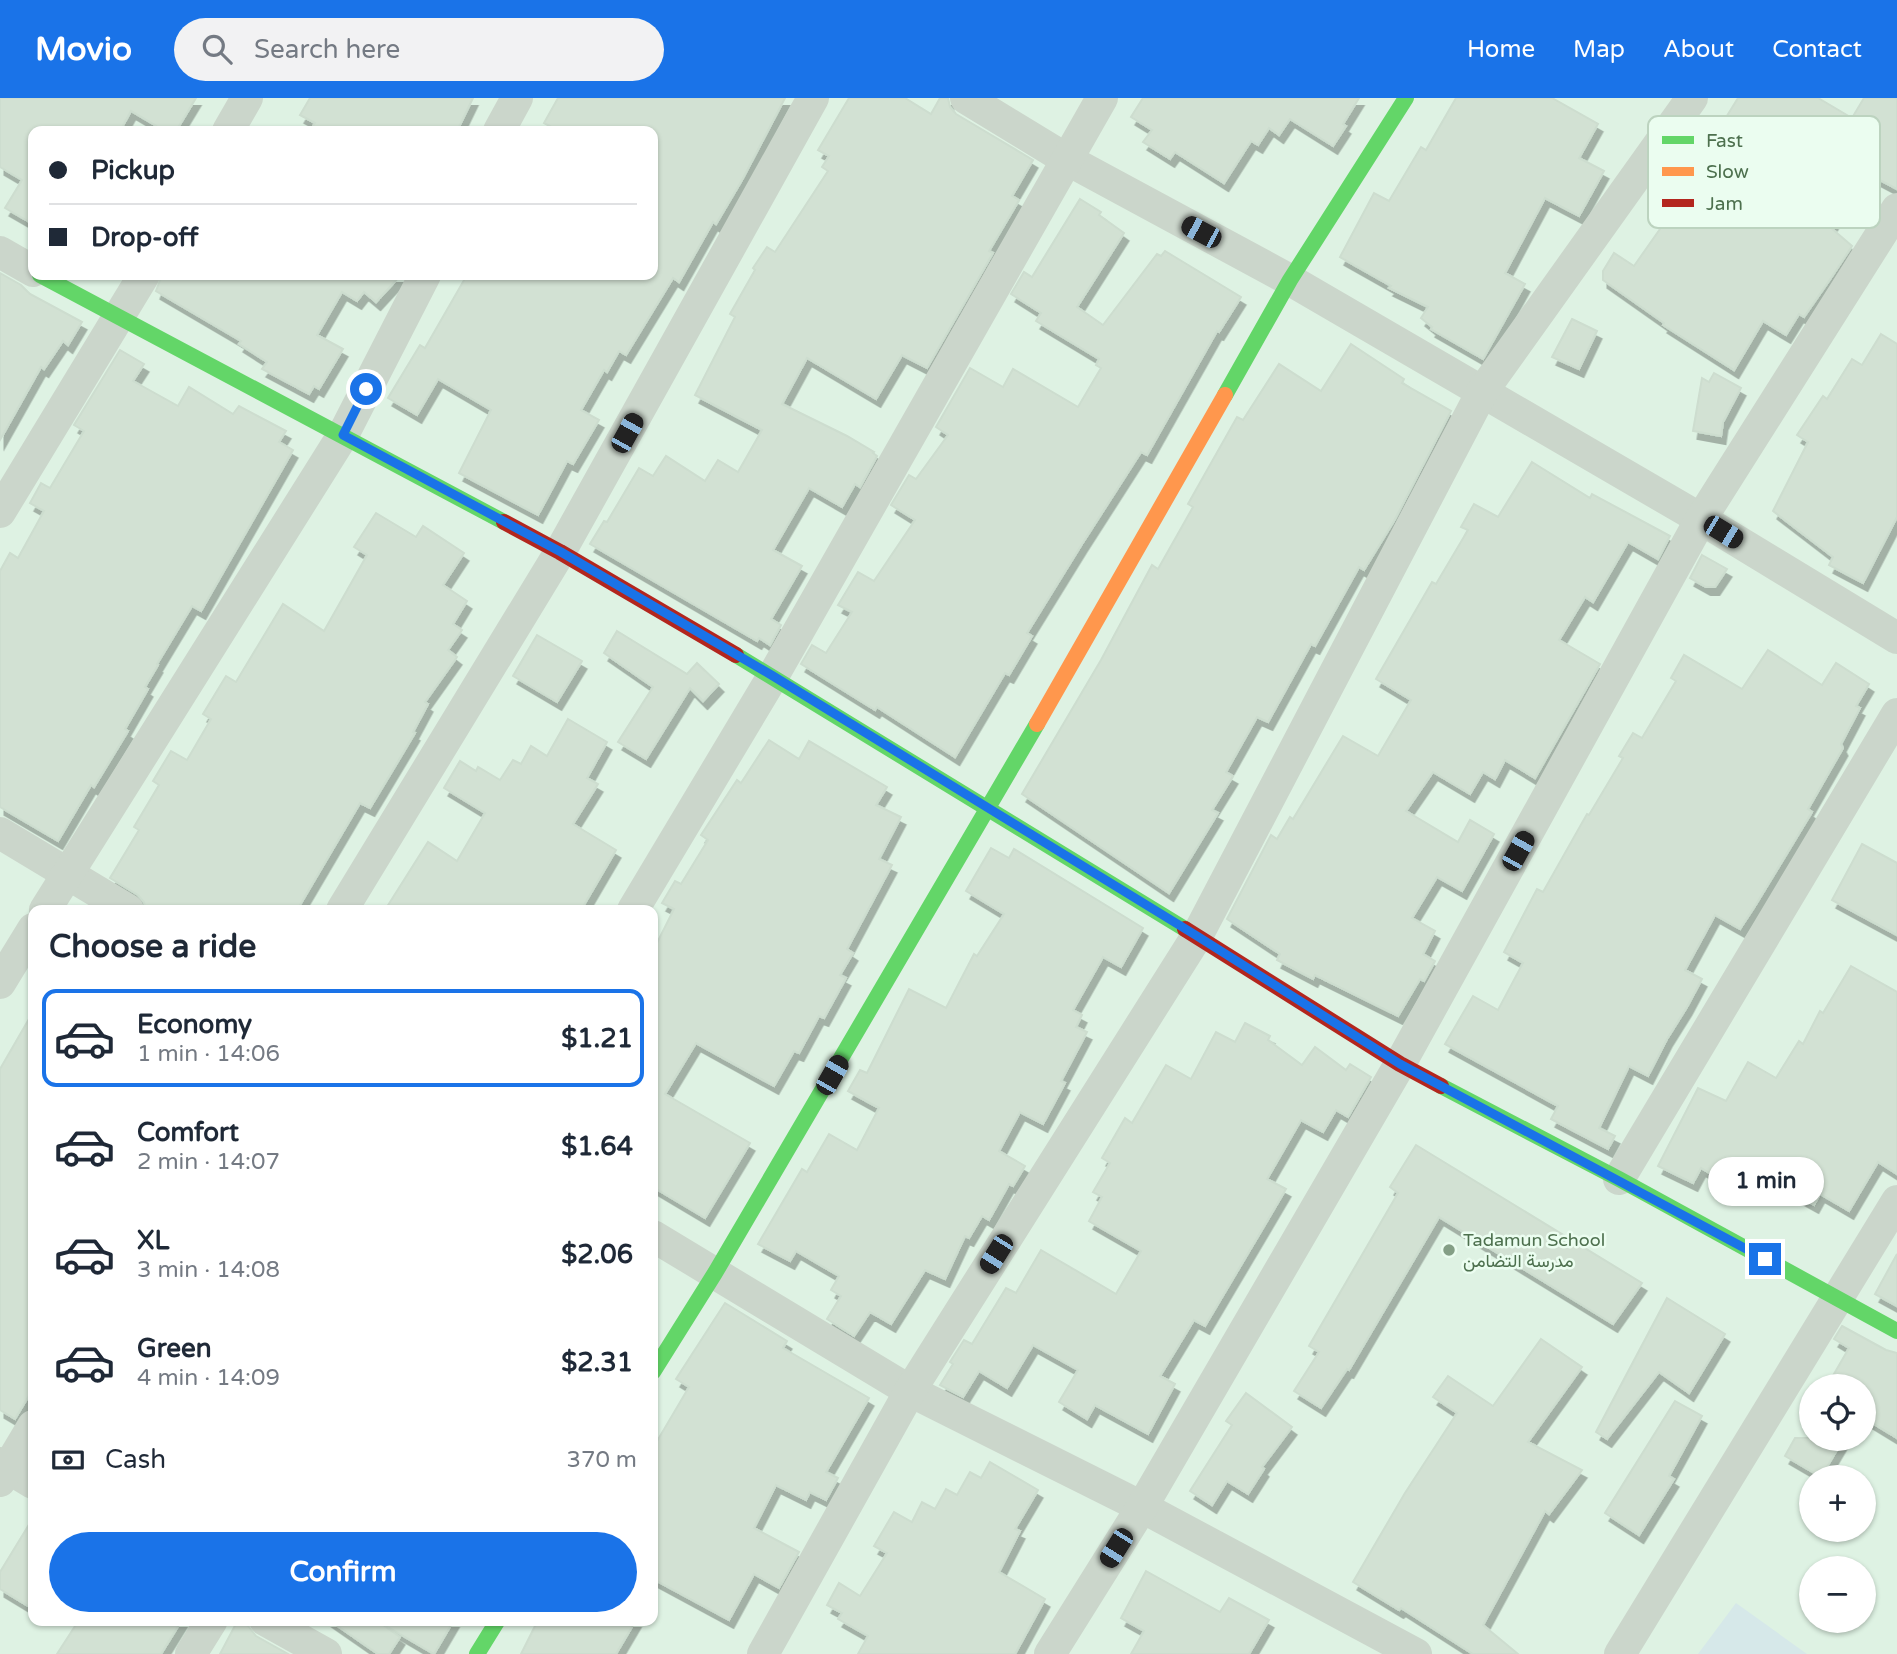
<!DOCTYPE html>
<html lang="en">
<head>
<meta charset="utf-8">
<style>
	body { margin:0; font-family:"Varela Round",Vazirmatn,sans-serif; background:#f2f2f3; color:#1f2937; height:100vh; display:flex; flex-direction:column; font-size:26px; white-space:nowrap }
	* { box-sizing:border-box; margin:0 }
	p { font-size:23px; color:#747a83 }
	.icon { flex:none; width:38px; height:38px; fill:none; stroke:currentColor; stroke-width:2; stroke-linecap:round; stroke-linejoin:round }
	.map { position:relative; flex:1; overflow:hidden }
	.sheet { position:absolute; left:28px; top:807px; width:630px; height:721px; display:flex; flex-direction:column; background:#fff; border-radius:14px; box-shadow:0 2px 5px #0004 }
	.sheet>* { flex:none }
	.banner { position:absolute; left:28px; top:28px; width:630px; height:154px; border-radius:14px; box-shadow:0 2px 5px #0004; display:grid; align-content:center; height:154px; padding:0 21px; background:#fff }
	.buttons { position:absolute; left:1799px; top:1276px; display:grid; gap:14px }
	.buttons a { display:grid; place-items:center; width:77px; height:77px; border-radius:50%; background:#fff; box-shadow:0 2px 5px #0004; font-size:35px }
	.end { position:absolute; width:32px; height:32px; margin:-16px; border:9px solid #1a73e8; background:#fff; box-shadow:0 0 0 4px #fff }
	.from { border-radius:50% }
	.bubble { position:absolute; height:49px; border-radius:24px; background:#fff; box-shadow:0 2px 5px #0004; font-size:23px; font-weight:800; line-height:49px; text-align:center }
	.car { position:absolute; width:21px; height:42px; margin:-21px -10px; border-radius:9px; box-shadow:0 0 5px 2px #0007; background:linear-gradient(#222 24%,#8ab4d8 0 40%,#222 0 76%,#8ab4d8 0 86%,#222 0) }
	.banner b { display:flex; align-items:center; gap:24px; height:66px; font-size:26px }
	.banner b+b { border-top:2px solid #e0e1e3 }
	.banner i { width:18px; height:18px; background:#1f2937 }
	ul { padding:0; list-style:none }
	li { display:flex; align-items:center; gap:21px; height:98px; margin:0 14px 10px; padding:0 7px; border:4px solid transparent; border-radius:14px }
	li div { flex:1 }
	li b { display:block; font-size:26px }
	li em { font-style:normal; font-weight:800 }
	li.selected { border-color:#1a73e8 }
	li>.icon { width:63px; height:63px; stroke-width:1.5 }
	h2 { padding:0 21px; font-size:32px; line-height:84px }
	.pay { display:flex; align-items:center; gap:18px; height:77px; padding:0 21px; font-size:26px }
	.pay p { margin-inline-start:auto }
	.button { display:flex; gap:14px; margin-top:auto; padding:14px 21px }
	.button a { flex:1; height:80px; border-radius:42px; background:#1a73e8; color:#fff; font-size:28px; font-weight:800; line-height:80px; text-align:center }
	header { display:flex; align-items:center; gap:42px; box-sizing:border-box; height:98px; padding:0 35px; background:#1a73e8; color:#fff }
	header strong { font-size:33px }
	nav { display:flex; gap:38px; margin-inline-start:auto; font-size:24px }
	.search { width:490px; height:63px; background:#f2f2f3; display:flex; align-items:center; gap:18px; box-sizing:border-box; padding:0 24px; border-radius:38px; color:#747a83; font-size:26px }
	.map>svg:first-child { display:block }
</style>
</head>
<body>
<header>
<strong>Movio</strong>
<div class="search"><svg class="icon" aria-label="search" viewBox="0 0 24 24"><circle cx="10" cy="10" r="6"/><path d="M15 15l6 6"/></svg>Search here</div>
<nav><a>Home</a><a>Map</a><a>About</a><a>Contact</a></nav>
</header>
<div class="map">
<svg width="1897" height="1556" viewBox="0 0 1897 1556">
	<defs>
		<filter id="shadow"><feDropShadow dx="4.5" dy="8" stdDeviation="0" flood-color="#0004"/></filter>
	</defs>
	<rect width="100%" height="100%" fill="#eaf5ed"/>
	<path fill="#def2e3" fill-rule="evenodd" d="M 0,0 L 1897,0 L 1897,1556 L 0,1556 ZM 33,33 L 653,33 L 653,177 L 33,177 ZM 33,812 L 653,812 L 653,1522 L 33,1522 ZM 1811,1288 L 1864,1288 L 1864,1340 L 1811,1340 ZM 1811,1379 L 1864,1379 L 1864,1432 L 1811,1432 ZM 1811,1470 L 1864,1470 L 1864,1522 L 1811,1522 Z"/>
	<polygon fill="#d6e8e9" points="1736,1505 1807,1556 1698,1556"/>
	<g fill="#d2e1d3" stroke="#cdddcf" stroke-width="2" filter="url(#shadow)">
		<polygon points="0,0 196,0 176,33 165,33 131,13 120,33 33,33 33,126 5,110 22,82 0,69"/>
		<polygon points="310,0 473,0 457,33 310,33 315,25 300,17"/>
		<polygon points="558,0 785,0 742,82 716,126 713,124 679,184 673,180 626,257 619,253 607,274 604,272 581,312 599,322 573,366 567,363 538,417 459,375 491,312 438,281 417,317 388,300 420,247 425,250 467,177 653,177 653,33 559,33 544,25"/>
		<polygon points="849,0 905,0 931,16 940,0 948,0 950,9 956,16 1033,62 1012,98 1019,102 989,153 993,155 927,270 902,257 876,301 807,260 782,306 847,338 874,354 873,355 877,358 860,389 855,386 842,409 809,390 773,452 802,468 771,521 781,527 770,547 759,540 757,543 590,446 604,423 607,424 639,370 653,378 666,358 705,383 718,362 738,374 762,332 695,297 735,219 730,216 755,172 753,170 767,149 775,154 828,73 822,69 829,58 818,52"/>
		<polygon points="1143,0 1359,0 1343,26 1346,28 1333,48 1290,21 1279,37 1269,30 1258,47 1251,43 1224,85 1175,54 1170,61 1143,44 1152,32 1131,19"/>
		<polygon points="1456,0 1552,0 1598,26 1579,60 1604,73 1579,118 1545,100 1505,175 1525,186 1483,261 1431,231 1432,229 1421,220 1428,209 1389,190 1391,188 1340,159 1374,95 1389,103 1421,49 1426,52"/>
		<polygon points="1738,0 1818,0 1852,20 1864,0 1897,0 1897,91 1863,73 1830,129 1852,148 1831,180 1804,219 1799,216 1786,237 1763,223 1734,272 1663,227 1664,225 1603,182 1603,173 1614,155 1634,168 1660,131 1654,127 1676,93 1678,94 1704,55"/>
		<polygon points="1080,101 1101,114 1099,117 1124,135 1077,209 1103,227 1157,156 1161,158 1165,153 1241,199 1219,234 1217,233 1147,357 1141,354 1082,446 1027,535 1032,538 1009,577 1005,575 955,659 877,609 875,612 801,566 812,547 826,555 852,514 838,507 858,474 874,483 915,422 891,407 909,377 916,381 948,337 936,329 970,270 1003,289 1013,271 1078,309 1101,270 1096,267 1099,261 1036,223 1041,215 1011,196 1024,174 1032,179"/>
		<polygon points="0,175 21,187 30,196 82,224 68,247 63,243 44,271 41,269 0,342"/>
		<polygon points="162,177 401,177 376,204 364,194 357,203 342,194 317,237 343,251 319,291 314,288 309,296 262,271 267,264 239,246 241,243 156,193"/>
		<polygon points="1572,221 1597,233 1579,271 1552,259"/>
		<polygon points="1881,236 1897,246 1897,419 1863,485 1829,467 1833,459 1773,413 1808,344 1797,337 1823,298 1827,301 1852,261 1862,267"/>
		<polygon points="1351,246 1404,281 1402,285 1451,313 1394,423 1364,472 1359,469 1315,548 1311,546 1268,624 1257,619 1226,674 1233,678 1212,712 1218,715 1169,795 1022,696 1101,562 1152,467 1158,471 1193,409 1188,406 1237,319 1243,322 1279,266 1321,293"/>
		<polygon points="120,252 144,266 133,283 178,308 189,289 233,316 239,308 286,333 279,344 293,352 201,513 192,508 157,566 158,567 145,589 148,591 125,631 128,633 94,689 91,687 58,743 0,709 0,473 10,455 18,460 44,413 30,405 41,385 50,390 84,333 74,327"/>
		<polygon points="1714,275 1741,290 1723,324 1721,338 1693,333 1702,280 1709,284"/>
		<polygon points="1532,364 1590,400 1592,396 1670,438 1658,461 1628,444 1593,504 1585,499 1559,542 1600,566 1535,680 1505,662 1495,681 1483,674 1470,696 1433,674 1406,713 1458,744 1470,722 1494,736 1462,793 1437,779 1412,820 1435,833 1423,856 1435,863 1424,883 1420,881 1398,918 1315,877 1313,881 1277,862 1280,856 1227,821 1271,737 1277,741 1290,719 1293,721 1343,638 1378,658 1411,602 1376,581 1432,484 1436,486 1468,432 1461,429 1474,406 1498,419"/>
		<polygon points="376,415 416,439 423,428 464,455 443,487 467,503 453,526 462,532 448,552 457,559 425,604 428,606 413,634 415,635 370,710 360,705 297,812 146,812 144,804 138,797 110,780 139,732 134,729 159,687 153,683 171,653 187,662 211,621 203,616 226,578 236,584 283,506 324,533 367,457 354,449"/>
		<polygon points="1702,457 1727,471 1715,489 1706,489 1690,480"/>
		<polygon points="617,533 687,576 697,565 719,586 703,603 690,590 646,661 618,644 653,589 604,555"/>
		<polygon points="537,537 582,563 557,604 513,578"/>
		<polygon points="1768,552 1822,587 1836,565 1869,586 1856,608 1860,610 1841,646 1843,650 1808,711 1812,714 1755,808 1740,831 1715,817 1685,872 1702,881 1687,909 1667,941 1648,978 1629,968 1599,1030 1615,1038 1608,1051 1551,1021 1558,1008 1445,946 1473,898 1498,912 1523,865 1504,854 1537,791 1543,794 1587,716 1589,717 1623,660 1619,658 1633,635 1642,640 1676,583 1671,580 1684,557 1742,591"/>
		<polygon points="568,621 607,644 587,680 598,686 573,726 616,752 581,812 385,812 428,744 457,763 485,715 444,690 460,663 476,673 478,669 500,682 513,662 521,666 531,648 547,658"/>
		<polygon points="769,642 799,661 809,643 887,689 876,707 901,719 879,761 892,767 847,851 853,855 840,877 846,880 824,920 819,918 799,955 794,953 774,988 696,945 665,996 750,1045 705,1120 653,1089 653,853 674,811 662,805 675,783 681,786 708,742 701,737 737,682 741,685"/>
		<polygon points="1862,746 1897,765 1897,837 1832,802"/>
		<polygon points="991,750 1009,760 1014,751 1143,830 1121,869 1103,859 1073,912 1082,917 1076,929 1087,934 1061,983 1065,985 1043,1026 1020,1014 999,1053 1025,1068 1013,1088 1009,1086 989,1122 982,1118 969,1140 965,1138 945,1181 925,1172 891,1226 870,1214 854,1238 827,1221 841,1198 831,1192 839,1178 796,1153 790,1163 758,1146 802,1071 807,1074 829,1036 857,1052 879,1010 848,993 860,972 867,975 909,891 946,910 974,856 977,858 1004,816 966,793"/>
		<polygon points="1851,868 1897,894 1897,1076 1878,1064 1849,1113 1820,1096 1814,1107 1753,1073 1741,1094 1701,1070 1693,1085 1658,1068 1698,990 1726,1003 1748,964 1776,980 1799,943 1803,946 1820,913 1823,915"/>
		<polygon points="33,914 33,1291 15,1321 0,1312 0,971"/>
		<polygon points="1245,925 1270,938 1268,942 1302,967 1315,949 1346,972 1350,966 1371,979 1348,1019 1336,1012 1323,1034 1301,1022 1267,1081 1286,1091 1205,1228 1194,1222 1160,1278 1175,1286 1148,1336 1095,1307 1087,1321 1059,1304 1078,1272 1033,1247 1007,1290 979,1273 963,1299 940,1287 953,1266 950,1264 964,1242 972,1246 1006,1190 1016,1195 1041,1152 1116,1196 1141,1153 1089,1123 1102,1099 1093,1094 1110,1065 1102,1060 1125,1020 1132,1025 1166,967 1191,981 1216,934 1235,944"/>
		<polygon points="1416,1047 1642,1185 1613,1226 1439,1119 1349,1272 1347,1271 1321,1310 1294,1293 1319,1254 1309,1248 1398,1095 1390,1089"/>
		<polygon points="1897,1156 1897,1208 1875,1196"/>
		<polygon points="1667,1200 1725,1236 1689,1295 1659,1274 1607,1341 1596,1334"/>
		<polygon points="725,1205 787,1243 783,1250 869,1300 826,1374 838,1380 826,1402 810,1394 806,1402 776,1387 754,1430 799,1454 779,1490 754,1476 729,1522 653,1481 653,1350 689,1289 676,1281"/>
		<polygon points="1842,1228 1886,1252 1897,1255 1897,1340 1864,1320 1864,1288 1827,1288 1849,1250 1834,1241"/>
		<polygon points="1541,1241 1582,1269 1528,1344 1582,1372 1549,1416 1545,1413 1483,1527 1518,1556 1473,1556 1401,1510 1399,1512 1353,1484 1405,1395 1457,1315 1433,1299 1448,1278 1493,1308"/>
		<polygon points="1246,1295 1292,1329 1262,1369 1264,1371 1248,1396 1227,1383 1212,1407 1190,1393 1232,1327 1226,1323"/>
		<polygon points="1675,1303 1702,1318 1669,1378 1674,1381 1639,1437 1605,1415"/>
		<polygon points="1795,1340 1844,1340 1821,1379 1785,1358"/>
		<polygon points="990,1364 1038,1392 1015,1431 1020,1433 999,1474 1045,1501 1015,1556 858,1556 868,1538 838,1521 842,1515 827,1507 839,1485 860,1498 887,1455 874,1448 894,1414 912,1424 922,1404 935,1411 946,1391 957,1397 970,1374 981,1380"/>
		<polygon points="33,1420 33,1511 0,1491 0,1474"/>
		<polygon points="1146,1473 1220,1514 1229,1500 1269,1522 1249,1556 1131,1556 1144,1533 1121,1520"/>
		<polygon points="79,1522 182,1522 161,1556 57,1556"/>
		<polygon points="238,1522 248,1528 256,1538 288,1556 220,1556"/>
		<polygon points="329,1522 376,1522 400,1539 389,1556 378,1556"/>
		<polygon points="376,1522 454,1522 434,1556"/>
		<polygon points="538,1522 636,1522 616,1556 521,1556"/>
	</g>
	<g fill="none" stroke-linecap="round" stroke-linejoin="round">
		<g stroke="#cbd6cb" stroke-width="32">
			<polyline points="966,0 1066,61 1290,182 1701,421 1897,540"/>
			<polyline points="228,33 247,0"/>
			<polyline points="499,33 517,0"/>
			<polyline points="0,154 33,173"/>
			<polyline points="0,414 144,177"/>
			<polyline points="0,735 128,812"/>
			<polyline points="45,812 343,337 425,177"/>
			<polyline points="342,812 560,454 813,0"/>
			<polyline points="633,812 773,578 1102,0"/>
			<polyline points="0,885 33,831"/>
			<polyline points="1619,1081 1897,616"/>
			<polyline points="653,1138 910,1293 1142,1409 1416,1556"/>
			<polyline points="0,1365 33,1385"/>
			<polyline points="0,1383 33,1328"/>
			<polyline points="265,1522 326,1556"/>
			<polyline points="191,1556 212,1522"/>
			<polyline points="763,1556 910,1293 1197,838 1482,294 1692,0"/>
			<polyline points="1050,1556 1142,1409 1400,966 1701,421 1897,111"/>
			<polyline points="1620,1556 1897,1103"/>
		</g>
		<g stroke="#63d668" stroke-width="16">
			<polyline points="40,177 504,424"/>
			<polyline points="1225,297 1290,182 1406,0"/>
			<polyline points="736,557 1185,831"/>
			<polyline points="1441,988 1619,1081 1897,1233"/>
			<polyline points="653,1274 715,1175 1037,626"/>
			<polyline points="477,1556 498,1522"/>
		</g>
		<polyline stroke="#ff974d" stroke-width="16" points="1037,626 1225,297"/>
		<g stroke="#b3261e" stroke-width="16">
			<polyline points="504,424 560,454 736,557"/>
			<polyline points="1185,831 1400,966 1441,988"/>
		</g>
	</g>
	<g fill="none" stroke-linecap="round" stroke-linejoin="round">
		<polyline stroke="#1a73e8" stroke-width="9" points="366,291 343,337 561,454 773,578 1197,838 1400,966 1765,1161"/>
	</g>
	<circle fill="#849f86" stroke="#ebfdf0" stroke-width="2.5" cx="1449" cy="1152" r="7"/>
	<g text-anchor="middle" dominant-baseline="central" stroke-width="5" stroke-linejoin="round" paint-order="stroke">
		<g font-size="18" fill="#4d704e" stroke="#ebfdf0" text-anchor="start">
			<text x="1463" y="1142">Tadamun School<tspan x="1463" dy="21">مدرسة التضامن</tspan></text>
		</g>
	</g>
	<rect x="1648" y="18" width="232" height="112" rx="10" fill="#ebfdf0" stroke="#bcd3bf" stroke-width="2"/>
	<rect x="1662" y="38" width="32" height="8" fill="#63d668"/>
	<rect x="1662" y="69" width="32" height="9" fill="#ff974d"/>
	<rect x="1662" y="101" width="32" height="8" fill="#b3261e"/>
	<g font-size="19" fill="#4d704e">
		<text x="1706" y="49">Fast</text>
		<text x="1706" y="80">Slow</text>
		<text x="1706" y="112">Jam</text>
	</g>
</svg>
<div class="buttons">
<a><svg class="icon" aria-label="locate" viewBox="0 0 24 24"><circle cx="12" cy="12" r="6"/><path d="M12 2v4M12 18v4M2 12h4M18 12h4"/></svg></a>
<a>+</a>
<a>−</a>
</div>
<i class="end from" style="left:366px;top:291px"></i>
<i class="end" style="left:1765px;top:1161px"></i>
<div class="bubble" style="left:1708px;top:1059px;width:116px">1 min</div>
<i class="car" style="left:1201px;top:134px;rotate:298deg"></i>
<i class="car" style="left:627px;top:335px;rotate:29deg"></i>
<i class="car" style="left:1723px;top:434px;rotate:121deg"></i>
<i class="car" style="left:1518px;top:753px;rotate:29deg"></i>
<i class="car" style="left:832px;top:977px;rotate:30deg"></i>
<i class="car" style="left:996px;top:1156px;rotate:212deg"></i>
<i class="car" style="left:1116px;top:1450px;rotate:212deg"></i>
<div class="banner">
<b><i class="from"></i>Pickup</b>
<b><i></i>Drop-off</b>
</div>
<section class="sheet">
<h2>Choose a ride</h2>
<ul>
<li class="selected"><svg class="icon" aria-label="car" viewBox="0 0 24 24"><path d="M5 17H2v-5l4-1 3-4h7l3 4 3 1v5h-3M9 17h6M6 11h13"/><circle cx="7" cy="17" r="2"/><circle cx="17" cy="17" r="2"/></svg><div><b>Economy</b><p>1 min · 14:06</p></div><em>$1.21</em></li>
<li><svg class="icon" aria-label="car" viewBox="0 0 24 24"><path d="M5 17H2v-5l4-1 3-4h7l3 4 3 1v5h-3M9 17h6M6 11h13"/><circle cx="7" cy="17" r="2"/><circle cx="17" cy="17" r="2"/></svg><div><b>Comfort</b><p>2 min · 14:07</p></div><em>$1.64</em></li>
<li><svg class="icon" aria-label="car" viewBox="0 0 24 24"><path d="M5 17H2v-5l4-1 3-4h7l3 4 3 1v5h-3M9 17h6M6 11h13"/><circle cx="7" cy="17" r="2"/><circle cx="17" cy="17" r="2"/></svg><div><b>XL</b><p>3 min · 14:08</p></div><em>$2.06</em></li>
<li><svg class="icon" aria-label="car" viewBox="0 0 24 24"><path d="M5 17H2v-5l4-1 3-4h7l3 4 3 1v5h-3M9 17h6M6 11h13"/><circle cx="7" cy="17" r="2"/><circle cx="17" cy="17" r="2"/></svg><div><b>Green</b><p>4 min · 14:09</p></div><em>$2.31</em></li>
</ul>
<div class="pay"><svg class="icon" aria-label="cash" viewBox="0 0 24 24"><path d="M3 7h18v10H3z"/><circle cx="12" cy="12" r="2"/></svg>Cash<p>370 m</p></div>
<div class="button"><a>Confirm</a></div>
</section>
</div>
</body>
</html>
